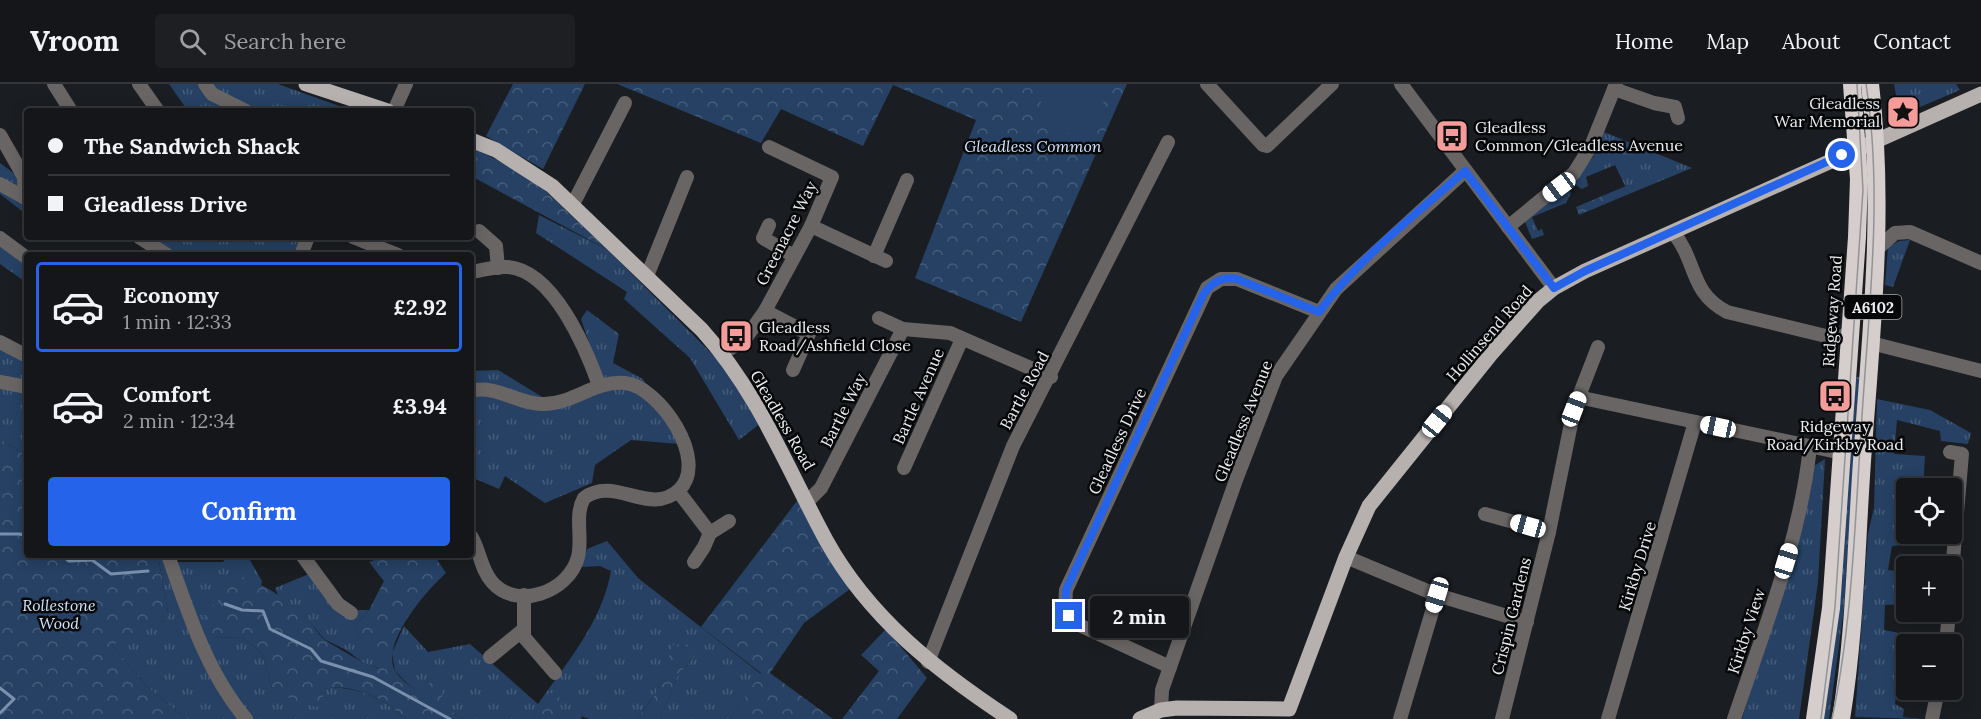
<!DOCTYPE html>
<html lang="en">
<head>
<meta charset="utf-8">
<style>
	body { margin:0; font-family:Lora,serif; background:#1d1f22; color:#f1f3f6; height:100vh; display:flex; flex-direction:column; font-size:22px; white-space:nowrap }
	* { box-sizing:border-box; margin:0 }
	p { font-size:20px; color:#9d9fa2 }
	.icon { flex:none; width:33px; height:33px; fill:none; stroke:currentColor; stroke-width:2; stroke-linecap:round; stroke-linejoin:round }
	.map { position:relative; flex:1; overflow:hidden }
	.sheet { position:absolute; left:24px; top:168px; width:450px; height:306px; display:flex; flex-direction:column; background:#141619; border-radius:6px; box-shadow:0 3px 15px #0003,0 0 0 2px #333538 }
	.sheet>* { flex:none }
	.hud { position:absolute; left:24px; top:24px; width:450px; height:132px; border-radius:6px; box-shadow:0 3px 15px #0003,0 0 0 2px #333538; display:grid; align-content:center; height:132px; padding:0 24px; background:#141619 }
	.tools { position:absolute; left:1896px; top:394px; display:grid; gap:12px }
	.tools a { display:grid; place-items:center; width:66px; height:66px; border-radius:6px; background:#141619; box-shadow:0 3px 15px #0003,0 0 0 2px #333538; font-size:30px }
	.end { position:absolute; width:27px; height:27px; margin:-14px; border:8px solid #2563eb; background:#fff; box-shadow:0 0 0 3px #fff }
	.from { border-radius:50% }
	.bubble { position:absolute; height:42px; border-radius:6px; background:#141619; box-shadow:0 3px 15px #0003,0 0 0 2px #333538; font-size:20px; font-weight:700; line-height:42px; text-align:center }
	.car { position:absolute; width:18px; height:36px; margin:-18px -9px; border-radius:8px; box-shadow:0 0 4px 2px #0007; background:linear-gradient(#fff 24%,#345 0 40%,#fff 0 76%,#345 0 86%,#fff 0) }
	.hud b { display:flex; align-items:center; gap:21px; height:57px; font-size:22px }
	.hud b+b { border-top:2px solid #333538 }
	.hud i { width:15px; height:15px; background:#f1f3f6 }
	ul { padding:10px 0 0; list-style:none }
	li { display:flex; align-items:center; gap:18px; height:90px; margin:0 12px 9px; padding:0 12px; border:3px solid transparent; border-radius:6px }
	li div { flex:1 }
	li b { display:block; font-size:22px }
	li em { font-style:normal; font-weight:700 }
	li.active { border-color:#2563eb }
	li>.icon { width:54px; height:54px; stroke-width:1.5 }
	.action { display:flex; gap:12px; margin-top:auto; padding:12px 24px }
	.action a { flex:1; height:69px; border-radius:6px; background:#2563eb; color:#fff; font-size:24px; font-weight:700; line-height:69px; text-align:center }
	header { display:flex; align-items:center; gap:36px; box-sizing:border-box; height:84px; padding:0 30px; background:#141619; border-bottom:2px solid #333538 }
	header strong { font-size:28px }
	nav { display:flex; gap:33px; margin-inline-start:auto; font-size:21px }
	.search { width:420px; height:54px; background:#1d1f22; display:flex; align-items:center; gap:15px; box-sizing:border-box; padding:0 21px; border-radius:6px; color:#9d9fa2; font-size:22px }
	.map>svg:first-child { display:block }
</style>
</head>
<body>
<header>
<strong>Vroom</strong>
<div class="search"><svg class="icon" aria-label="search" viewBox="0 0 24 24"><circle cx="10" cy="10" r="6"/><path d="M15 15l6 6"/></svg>Search here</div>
<nav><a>Home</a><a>Map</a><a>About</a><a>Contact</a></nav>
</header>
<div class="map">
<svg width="1981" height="635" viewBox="0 0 1981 635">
	<defs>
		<pattern id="grass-tufts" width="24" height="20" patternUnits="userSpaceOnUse" patternTransform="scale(1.5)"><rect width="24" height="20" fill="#264164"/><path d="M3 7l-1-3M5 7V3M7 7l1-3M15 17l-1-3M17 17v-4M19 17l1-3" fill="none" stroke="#465d7a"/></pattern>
		<pattern id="forest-crowns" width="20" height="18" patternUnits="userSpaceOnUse" patternTransform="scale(1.5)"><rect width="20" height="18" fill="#264164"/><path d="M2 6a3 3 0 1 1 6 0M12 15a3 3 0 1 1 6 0" fill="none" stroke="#465d7a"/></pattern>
	</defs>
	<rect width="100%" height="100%" fill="#1a1d21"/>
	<g fill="url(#grass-tufts)">
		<polygon points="169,0 278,0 353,27 188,27"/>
		<polygon points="1894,0 1956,0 1960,6 1913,26 1906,20 1897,17"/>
		<polygon points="1604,48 1692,84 1629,110 1615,81 1586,93 1588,102 1582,105 1572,99 1594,72"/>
		<polygon points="0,79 27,99 27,131 0,110"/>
		<polygon points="1567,104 1571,109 1566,119 1532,133 1538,147 1542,145 1544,151 1532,155 1525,138"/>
		<polygon points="539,131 608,166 732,290 761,339 739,356 690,274 624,215 627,208 536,149"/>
		<polygon points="142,153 311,153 304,171 169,171"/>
		<polygon points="1910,156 1893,203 1885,201 1888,163 1899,157"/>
		<polygon points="0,161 27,178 27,199 0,180"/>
		<polygon points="587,226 619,250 613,279 643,295 679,360 631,356 595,381 592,399 545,419 505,392 499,405 471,393 471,287 498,286 547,316 603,299 581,235"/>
		<polygon points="0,254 27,269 27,372 0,355"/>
		<polygon points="1855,293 1860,293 1844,524 1829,635 1824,635 1833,570"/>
		<polygon points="1877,315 1930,326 1971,349 1968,360 1941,357 1940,347 1897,336 1894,370 1925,372 1923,405 1906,405 1906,411 1903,411 1900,444 1906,445 1906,450 1918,450 1901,461 1892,462 1888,486 1906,488 1906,520 1885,521 1884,546 1905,550 1904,587 1899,587 1895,620 1904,625 1903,633 1924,635 1855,633 1868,449 1874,424"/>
		<polygon points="1825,375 1818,498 1799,635 1742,635 1810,410 1812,383"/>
		<path d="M 607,457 L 638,494 L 761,590 L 730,635 L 660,635 L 678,591 L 695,572 L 674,561 L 656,609 L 637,635 L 589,635 L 581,632 L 582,635 L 560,635 L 551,623 L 561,615 L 550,609 L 534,635 L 463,635 L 415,607 L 395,587 L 392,569 L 404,542 L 428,568 L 470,560 L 538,620 C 567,578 602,538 611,487 L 600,482 L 582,483 L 587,465 Z"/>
		<path d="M 158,471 L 168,471 L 173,478 L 223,478 L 228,471 L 247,471 L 262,497 L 261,502 L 241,493 L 222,516 L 212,554 L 242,553 L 262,569 L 272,604 C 325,603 365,595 405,635 L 186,635 L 146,602 L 111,560 L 169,534 Z"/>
		<polygon points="309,490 338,526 369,526 354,543 380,584 365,580 346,566 324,555 304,531 278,511 275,504"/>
	</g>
	<g fill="url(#forest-crowns)">
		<polygon points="513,0 585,0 543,85 486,52"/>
		<polygon points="617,0 1127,0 1021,238 915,194 976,36 893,1 863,62 781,25 761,59"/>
		<polygon points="471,62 535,97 608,166 471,92"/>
		<polygon points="1626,102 1629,110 1579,131 1576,123"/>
		<polygon points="0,355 27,372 27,471 158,471 169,534 112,561 146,602 186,635 0,635"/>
		<polygon points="800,413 850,505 804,539 770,589 833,635 730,635 761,589 701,543"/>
		<path d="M 389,471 L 434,471 L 446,489 C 427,506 380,559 395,587 C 399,594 410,601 415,607 L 445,591 L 441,621 L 463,635 L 405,635 C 383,613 353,600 321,604 L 324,617 L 317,623 L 296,618 L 272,604 L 262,569 L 242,553 L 212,554 L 203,527 L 222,516 L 213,506 C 217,500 222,494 230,492 C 249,489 291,518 304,531 C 312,538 317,550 325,556 C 338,564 365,581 379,584 L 354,543 L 369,526 L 384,497 L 369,478 Z"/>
		<polygon points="886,545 927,594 897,635 842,635 879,587 861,571"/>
		<polygon points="696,560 695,572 678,591 660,635 637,635 656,609 673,561"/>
		<polygon points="549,608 562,615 552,623 560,635 534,635"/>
	</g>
	<polygon fill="#264164" points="1050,0 1112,0 1085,57 1034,33"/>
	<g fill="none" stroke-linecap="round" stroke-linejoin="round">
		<g stroke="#7a90ad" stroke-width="3">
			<polyline points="0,450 20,450 27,452"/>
			<polyline points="61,471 69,477 92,476 111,490 148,487"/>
			<polyline points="225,520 242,526 263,527 270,545 311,565 321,577 373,593 450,635"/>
			<polyline points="0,604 14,615 0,629"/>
		</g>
		<g stroke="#696565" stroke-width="14">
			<polyline points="54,0 71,27"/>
			<polyline points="139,0 158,27"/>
			<polyline points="205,0 212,10 246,27"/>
			<polyline points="1207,0 1263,61 1267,62 1332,0"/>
			<polyline points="1401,0 1554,204"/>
			<polyline points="1614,5 1654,19 1675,23 1678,34"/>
			<polyline points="394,27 406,0"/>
			<polyline points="0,51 24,93 25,114"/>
			<polyline points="0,100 27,115"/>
			<polyline points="573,120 625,19"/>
			<polyline points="769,141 763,154 794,172"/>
			<polyline points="811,142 886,177"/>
			<polyline points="1508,143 1574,89 1591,62 1616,0"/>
			<polyline points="479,147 496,162 498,184"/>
			<path d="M 1673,148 C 1698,179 1689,208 1727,228 L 1830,253 L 1844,252 L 1851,244"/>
			<polyline points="139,153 167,171"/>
			<polyline points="353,153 398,171"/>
			<polyline points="0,154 27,174"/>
			<polyline points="1877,165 1895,149 1910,148 1981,179"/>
			<polyline points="301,171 308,153"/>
			<polyline points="874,172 907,96"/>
			<path d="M 471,188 C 483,186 496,182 508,183 C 554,187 586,265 599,301"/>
			<polyline points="647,192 687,93"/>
			<polyline points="765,227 809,250 793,286"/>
			<polyline points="879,234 903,245 950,249 1051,293"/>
			<polyline points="0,258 27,272"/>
			<polyline points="1871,259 1981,287"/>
			<polyline points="722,270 745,255 765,227 811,142 832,93 769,63"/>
			<polyline points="0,298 27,303"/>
			<path d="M 471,307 C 496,300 517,320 542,320 C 572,321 595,296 625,299 C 659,302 710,377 679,406 C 649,433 615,391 584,414 C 574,432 583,453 578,473 C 569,508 517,527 492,498 C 480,484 480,466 471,452"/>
			<polyline points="1578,313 1842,369"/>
			<polyline points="1950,368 1962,370 1952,488"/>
			<polyline points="904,384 962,255"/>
			<polyline points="678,407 710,449"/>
			<polyline points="807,418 821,404 903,245"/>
			<polyline points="1485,430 1549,448"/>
			<path d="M 168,471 C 188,528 207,589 246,635"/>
			<polyline points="302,471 338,520 351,529"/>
			<polyline points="1346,473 1437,511 1527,538"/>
			<polyline points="694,478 704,463 710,449 729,437"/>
			<polyline points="524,511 524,553 555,589"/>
			<polyline points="1946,561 1949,528"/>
			<polyline points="490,573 523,546"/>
			<polyline points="928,578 1013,362 1168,58"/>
			<polyline points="1170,583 1075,539 1065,524 1066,506 1207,204 1221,195 1237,195 1319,228"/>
			<polyline points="1161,626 1162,606 1170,583 1236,396 1276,292 1336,205 1465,87"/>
			<polyline points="1400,635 1437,511"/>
			<polyline points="1502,635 1549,448 1574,325 1598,263"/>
			<polyline points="1608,635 1695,338"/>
			<path d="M 1734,635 C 1764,545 1800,457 1810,363"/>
			<polyline points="1932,635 1938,606"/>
		</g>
		<g stroke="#b6b0af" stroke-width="15">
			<polyline points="306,0 388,27"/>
			<path d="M 471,56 L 496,66 L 552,102 L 702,246 C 758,308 787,384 826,456 C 869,534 937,587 1010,635"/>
			<polyline points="1140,635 1161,626 1177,624 1289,625 1346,473 1369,422 1491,270 1538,217 1554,204 1585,187 1981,10"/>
		</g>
		<g stroke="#d6cdcd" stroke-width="18">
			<polyline points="1815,635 1831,524 1857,153 1859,95 1852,0"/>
			<path d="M 1841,635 C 1855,550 1856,462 1862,377 C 1871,251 1885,126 1870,0"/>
		</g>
		<g stroke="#919497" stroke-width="1.5">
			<polyline points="1821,635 1835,523 1863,106 1857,0"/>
			<path d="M 1832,635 C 1853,536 1855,433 1862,332 C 1869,222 1883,109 1866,0"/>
		</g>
	</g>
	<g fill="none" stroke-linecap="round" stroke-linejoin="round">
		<path stroke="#2563eb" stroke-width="8" d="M 1069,532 L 1065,524 L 1066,506 L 1202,213 C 1210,199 1221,192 1237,195 L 1319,228 C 1359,174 1415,131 1465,87 L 1554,204 L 1585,187 L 1842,71"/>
	</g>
	<defs>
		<g id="sight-square" transform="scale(1.725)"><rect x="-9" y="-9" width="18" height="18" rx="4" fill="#f59b99" stroke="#060709"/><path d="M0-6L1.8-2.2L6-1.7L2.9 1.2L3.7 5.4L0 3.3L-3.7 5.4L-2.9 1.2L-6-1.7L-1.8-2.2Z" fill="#111"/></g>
		<g id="bus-square" transform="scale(1.725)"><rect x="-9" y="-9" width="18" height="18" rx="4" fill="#f59b99" stroke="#060709"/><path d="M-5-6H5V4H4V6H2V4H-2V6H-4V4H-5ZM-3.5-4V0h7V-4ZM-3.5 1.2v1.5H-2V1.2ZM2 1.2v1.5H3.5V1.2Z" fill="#111"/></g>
	</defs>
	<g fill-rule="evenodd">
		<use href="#sight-square" x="1903" y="28"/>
		<use href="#bus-square" x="1452" y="52"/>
		<use href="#bus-square" x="736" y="252"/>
		<use href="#bus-square" x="1835" y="312"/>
	</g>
	<g text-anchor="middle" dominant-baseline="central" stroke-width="5" stroke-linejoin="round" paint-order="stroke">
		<rect fill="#060709" stroke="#a6a8ab" stroke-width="1.5" x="1844.5" y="211" width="57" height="24" rx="4.5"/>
		<g font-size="15" font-weight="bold" fill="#ebedf0">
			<text x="1873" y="223">A6102</text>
		</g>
		<g font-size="16" fill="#ebedf0" stroke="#060709" text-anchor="start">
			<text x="1880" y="19" text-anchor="end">Gleadless<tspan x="1880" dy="18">War Memorial</tspan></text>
			<text x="1475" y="43">Gleadless<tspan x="1475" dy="18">Common/Gleadless Avenue</tspan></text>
			<text x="759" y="243">Gleadless<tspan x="759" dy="18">Road/Ashfield Close</tspan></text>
			<text x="1835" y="342" text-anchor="middle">Ridgeway<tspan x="1835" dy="18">Road/Kirkby Road</tspan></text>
		</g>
		<g font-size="16" font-style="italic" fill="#d1e5fe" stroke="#060709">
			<text x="1033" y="62">Gleadless Common</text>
			<text x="59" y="521">Rollestone<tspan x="59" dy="18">Wood</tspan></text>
		</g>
		<g font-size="16" fill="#ebedf0" stroke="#060709">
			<text transform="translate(786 149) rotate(-63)">Greenacre Way</text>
			<text transform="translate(1832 227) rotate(-86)">Ridgeway Road</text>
			<text transform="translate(1489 249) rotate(-49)">Hollinsend Road</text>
			<text transform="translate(1024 306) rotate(-62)">Bartle Road</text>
			<text transform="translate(918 312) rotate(-66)">Bartle Avenue</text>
			<text transform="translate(843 326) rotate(-63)">Bartle Way</text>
			<text transform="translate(783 336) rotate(60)">Gleadless Road</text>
			<text transform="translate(1243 337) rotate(-68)">Gleadless Avenue</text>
			<text transform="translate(1117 357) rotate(-65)">Gleadless Drive</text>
			<text transform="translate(1637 482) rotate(-73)">Kirkby Drive</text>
			<text transform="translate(1511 532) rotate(-76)">Crispin Gardens</text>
			<text transform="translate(1746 547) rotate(-72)">Kirkby View</text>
		</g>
	</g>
</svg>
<div class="tools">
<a><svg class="icon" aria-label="locate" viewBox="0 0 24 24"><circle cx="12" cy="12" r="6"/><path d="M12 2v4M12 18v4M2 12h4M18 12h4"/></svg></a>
<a>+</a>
<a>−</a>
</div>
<i class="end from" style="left:1842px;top:71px"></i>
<i class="end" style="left:1069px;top:532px"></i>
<div class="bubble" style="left:1090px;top:512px;width:99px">2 min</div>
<i class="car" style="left:1559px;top:103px;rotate:233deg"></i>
<i class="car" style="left:1574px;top:325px;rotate:21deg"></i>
<i class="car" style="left:1437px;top:337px;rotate:39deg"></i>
<i class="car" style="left:1718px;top:343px;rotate:282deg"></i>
<i class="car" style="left:1528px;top:442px;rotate:286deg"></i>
<i class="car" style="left:1786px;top:477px;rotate:17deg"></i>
<i class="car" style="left:1437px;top:511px;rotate:197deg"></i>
<div class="hud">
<b><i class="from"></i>The Sandwich Shack</b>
<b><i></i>Gleadless Drive</b>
</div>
<section class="sheet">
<ul>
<li class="active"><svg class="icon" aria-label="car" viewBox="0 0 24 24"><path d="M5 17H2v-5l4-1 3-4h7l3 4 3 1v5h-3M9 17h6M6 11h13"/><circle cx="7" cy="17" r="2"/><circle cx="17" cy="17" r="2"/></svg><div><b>Economy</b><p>1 min · 12:33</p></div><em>£2.92</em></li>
<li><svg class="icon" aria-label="car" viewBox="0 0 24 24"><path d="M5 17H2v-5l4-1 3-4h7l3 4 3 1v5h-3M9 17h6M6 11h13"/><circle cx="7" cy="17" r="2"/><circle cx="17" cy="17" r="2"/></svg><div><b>Comfort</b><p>2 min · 12:34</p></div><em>£3.94</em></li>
</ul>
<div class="action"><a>Confirm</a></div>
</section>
</div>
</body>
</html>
